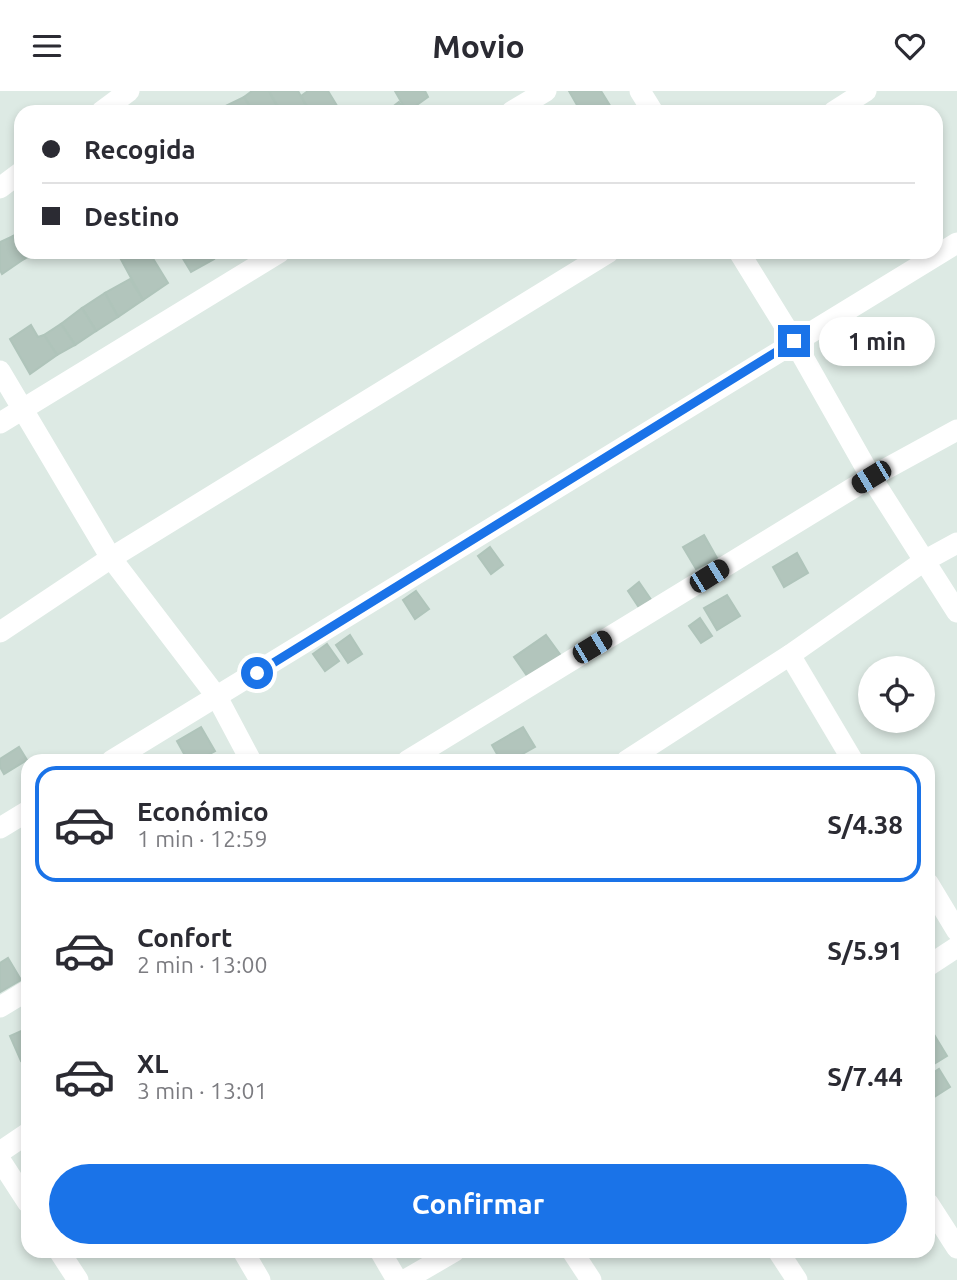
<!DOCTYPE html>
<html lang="es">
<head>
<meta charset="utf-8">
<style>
	body { margin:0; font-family:Ubuntu,sans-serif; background:#f7f7f7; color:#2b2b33; height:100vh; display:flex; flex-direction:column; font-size:26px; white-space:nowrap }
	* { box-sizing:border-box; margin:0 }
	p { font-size:23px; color:#7c7c81 }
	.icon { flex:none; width:38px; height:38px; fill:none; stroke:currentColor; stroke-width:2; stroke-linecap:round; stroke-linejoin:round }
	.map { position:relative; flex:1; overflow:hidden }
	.drawer { position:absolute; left:21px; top:663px; width:914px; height:504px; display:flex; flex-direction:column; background:#fff; border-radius:21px; box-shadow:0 4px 10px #0003 }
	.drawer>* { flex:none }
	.top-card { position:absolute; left:14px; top:14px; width:929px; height:154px; border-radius:21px; box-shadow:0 4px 10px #0003; display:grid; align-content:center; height:154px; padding:0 28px; background:#fff }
	.controls { position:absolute; left:858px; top:565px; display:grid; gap:14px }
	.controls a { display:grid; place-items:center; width:77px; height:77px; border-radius:50%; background:#fff; box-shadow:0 4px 10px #0003; font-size:35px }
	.end { position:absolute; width:32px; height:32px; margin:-16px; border:9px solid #1a73e8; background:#fff; box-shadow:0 0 0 4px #fff }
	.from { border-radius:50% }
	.bubble { position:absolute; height:49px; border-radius:24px; background:#fff; box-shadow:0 4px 10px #0003; font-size:23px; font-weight:700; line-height:49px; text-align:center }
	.car { position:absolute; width:21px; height:42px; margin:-21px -10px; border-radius:9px; box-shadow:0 0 5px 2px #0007; background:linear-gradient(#222 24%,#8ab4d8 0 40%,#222 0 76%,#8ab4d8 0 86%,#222 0) }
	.top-card b { display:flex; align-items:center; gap:24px; height:66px; font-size:26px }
	.top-card b+b { border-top:2px solid #e1e1e2 }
	.top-card i { width:18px; height:18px; background:#2b2b33 }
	ul { padding:12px 0 0; list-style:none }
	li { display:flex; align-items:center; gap:21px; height:116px; margin:0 14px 10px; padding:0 14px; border:4px solid transparent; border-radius:21px }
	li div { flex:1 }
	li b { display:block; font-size:26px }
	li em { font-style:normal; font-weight:700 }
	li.selected { border-color:#1a73e8 }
	li>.icon { width:63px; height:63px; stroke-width:1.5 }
	.action { display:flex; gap:14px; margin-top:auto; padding:14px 28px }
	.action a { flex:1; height:80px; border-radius:42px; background:#1a73e8; color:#fff; font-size:28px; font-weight:700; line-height:80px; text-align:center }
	header { display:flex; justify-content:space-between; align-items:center; height:91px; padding:0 28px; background:#fff; font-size:32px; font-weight:700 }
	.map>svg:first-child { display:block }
</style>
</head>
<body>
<header><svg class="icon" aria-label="menu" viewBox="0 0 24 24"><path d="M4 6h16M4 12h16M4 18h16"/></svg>Movio<svg class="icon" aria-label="heart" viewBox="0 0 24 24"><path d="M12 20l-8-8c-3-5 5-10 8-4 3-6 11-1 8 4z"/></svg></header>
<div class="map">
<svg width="957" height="1189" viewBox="0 0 957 1189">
	<rect width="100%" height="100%" fill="#ddeae4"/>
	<g fill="#b2c5bc" stroke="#afc4ba" stroke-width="2">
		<polygon points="252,0 269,0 277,16 268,21 253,21 244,6"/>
		<polygon points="269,0 298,0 310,21 281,21"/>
		<polygon points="308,0 328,0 339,18 333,21 310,21 301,5"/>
		<polygon points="395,0 425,0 428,6 407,21"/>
		<polygon points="569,0 601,0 614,21 581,21"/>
		<polygon points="244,6 253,21 214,21 217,19"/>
		<polygon points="399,11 407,21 386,21"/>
		<polygon points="21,141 21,161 37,161 24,168 13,145"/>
		<polygon points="13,145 24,168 2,183 0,179 0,151"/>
		<polygon points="117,161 149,161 168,192 143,209"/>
		<polygon points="179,161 210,161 214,168 191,181"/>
		<polygon points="130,188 143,209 118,226 105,202"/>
		<polygon points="105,202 118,226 96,240 82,217"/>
		<polygon points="82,217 96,240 75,254 61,233"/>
		<polygon points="61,233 75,254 57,264 44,244"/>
		<polygon points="31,234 38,246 44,244 57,264 30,283 10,248"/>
		<polygon points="704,444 717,467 696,478 683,456"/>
		<polygon points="490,456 503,474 491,483 478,465"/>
		<polygon points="797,462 808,482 784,496 773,476"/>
		<polygon points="639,491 652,510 640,518 628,500"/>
		<polygon points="416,500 429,518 415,528 403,509"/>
		<polygon points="727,504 740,525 717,539 704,517"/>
		<polygon points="700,527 712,545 701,552 689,535"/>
		<polygon points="350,544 362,563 348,572 336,554"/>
		<polygon points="546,544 562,566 530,589 514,566"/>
		<polygon points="327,553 339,570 325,580 313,563"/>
		<polygon points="201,636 215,660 197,670 188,670 177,650"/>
		<polygon points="523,636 535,656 510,670 501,670 492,654"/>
		<polygon points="19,656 27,669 4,683 0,676 0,668"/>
		<polygon points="8,867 21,889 0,901 0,872"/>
		<polygon points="28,937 28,967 21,970 10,945"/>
		<polygon points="930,937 947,965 929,976 928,938"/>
		<polygon points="939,978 950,996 928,1010 928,985"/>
	</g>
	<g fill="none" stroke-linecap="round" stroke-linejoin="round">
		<g stroke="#fff" stroke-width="21">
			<polyline points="640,0 653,21"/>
			<polyline points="101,21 129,0"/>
			<polyline points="511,21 546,0"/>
			<polyline points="833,21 866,0"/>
			<polyline points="0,97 21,81"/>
			<polyline points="739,161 794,250 871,386 957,521"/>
			<polyline points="0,280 111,467 217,606 251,670"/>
			<polyline points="0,332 280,161"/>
			<polyline points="0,541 111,467 609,161"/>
			<polyline points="790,564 853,670"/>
			<polyline points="111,670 957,152"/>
			<polyline points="407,670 871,386 957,339"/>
			<polyline points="626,670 790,564 924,470 957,452"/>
			<polyline points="0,737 28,720"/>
			<polyline points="928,792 957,840"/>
			<polyline points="928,875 957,856"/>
			<polyline points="0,916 28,899"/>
			<polyline points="0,1061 28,1042"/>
			<polyline points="0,1069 28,1112"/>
			<polyline points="928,1112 957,1157"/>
			<polyline points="59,1160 78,1189"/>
			<polyline points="243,1160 260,1189"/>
			<polyline points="380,1160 397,1189"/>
			<polyline points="572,1160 591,1189"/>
			<polyline points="778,1160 797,1189"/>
			<polyline points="405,1189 455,1160"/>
		</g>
	</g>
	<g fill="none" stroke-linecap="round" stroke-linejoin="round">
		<polyline stroke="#1a73e8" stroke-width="9" points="257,582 794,250"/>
	</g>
</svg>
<div class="controls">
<a><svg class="icon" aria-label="locate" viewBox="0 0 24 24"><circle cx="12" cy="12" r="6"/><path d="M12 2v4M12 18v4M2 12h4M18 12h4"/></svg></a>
</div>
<i class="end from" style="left:257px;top:582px"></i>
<i class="end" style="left:794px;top:250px"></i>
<div class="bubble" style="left:819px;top:226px;width:116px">1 min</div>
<i class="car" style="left:871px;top:386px;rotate:239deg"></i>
<i class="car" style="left:709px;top:485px;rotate:58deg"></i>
<i class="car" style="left:592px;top:556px;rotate:59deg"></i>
<div class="top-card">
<b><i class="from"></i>Recogida</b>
<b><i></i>Destino</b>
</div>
<section class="drawer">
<ul>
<li class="selected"><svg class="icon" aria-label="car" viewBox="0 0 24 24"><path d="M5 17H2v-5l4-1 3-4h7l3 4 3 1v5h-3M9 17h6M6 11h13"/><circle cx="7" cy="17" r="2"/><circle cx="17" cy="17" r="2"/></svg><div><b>Económico</b><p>1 min · 12:59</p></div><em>S/4.38</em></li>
<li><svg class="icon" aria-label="car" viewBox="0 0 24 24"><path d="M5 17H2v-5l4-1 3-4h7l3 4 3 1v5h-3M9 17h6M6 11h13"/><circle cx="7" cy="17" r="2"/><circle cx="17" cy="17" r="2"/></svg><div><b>Confort</b><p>2 min · 13:00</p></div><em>S/5.91</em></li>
<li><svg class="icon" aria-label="car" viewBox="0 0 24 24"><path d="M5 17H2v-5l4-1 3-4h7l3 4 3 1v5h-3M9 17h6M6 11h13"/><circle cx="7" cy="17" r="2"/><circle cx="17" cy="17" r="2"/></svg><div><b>XL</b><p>3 min · 13:01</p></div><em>S/7.44</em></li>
</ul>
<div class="action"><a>Confirmar</a></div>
</section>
</div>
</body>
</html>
